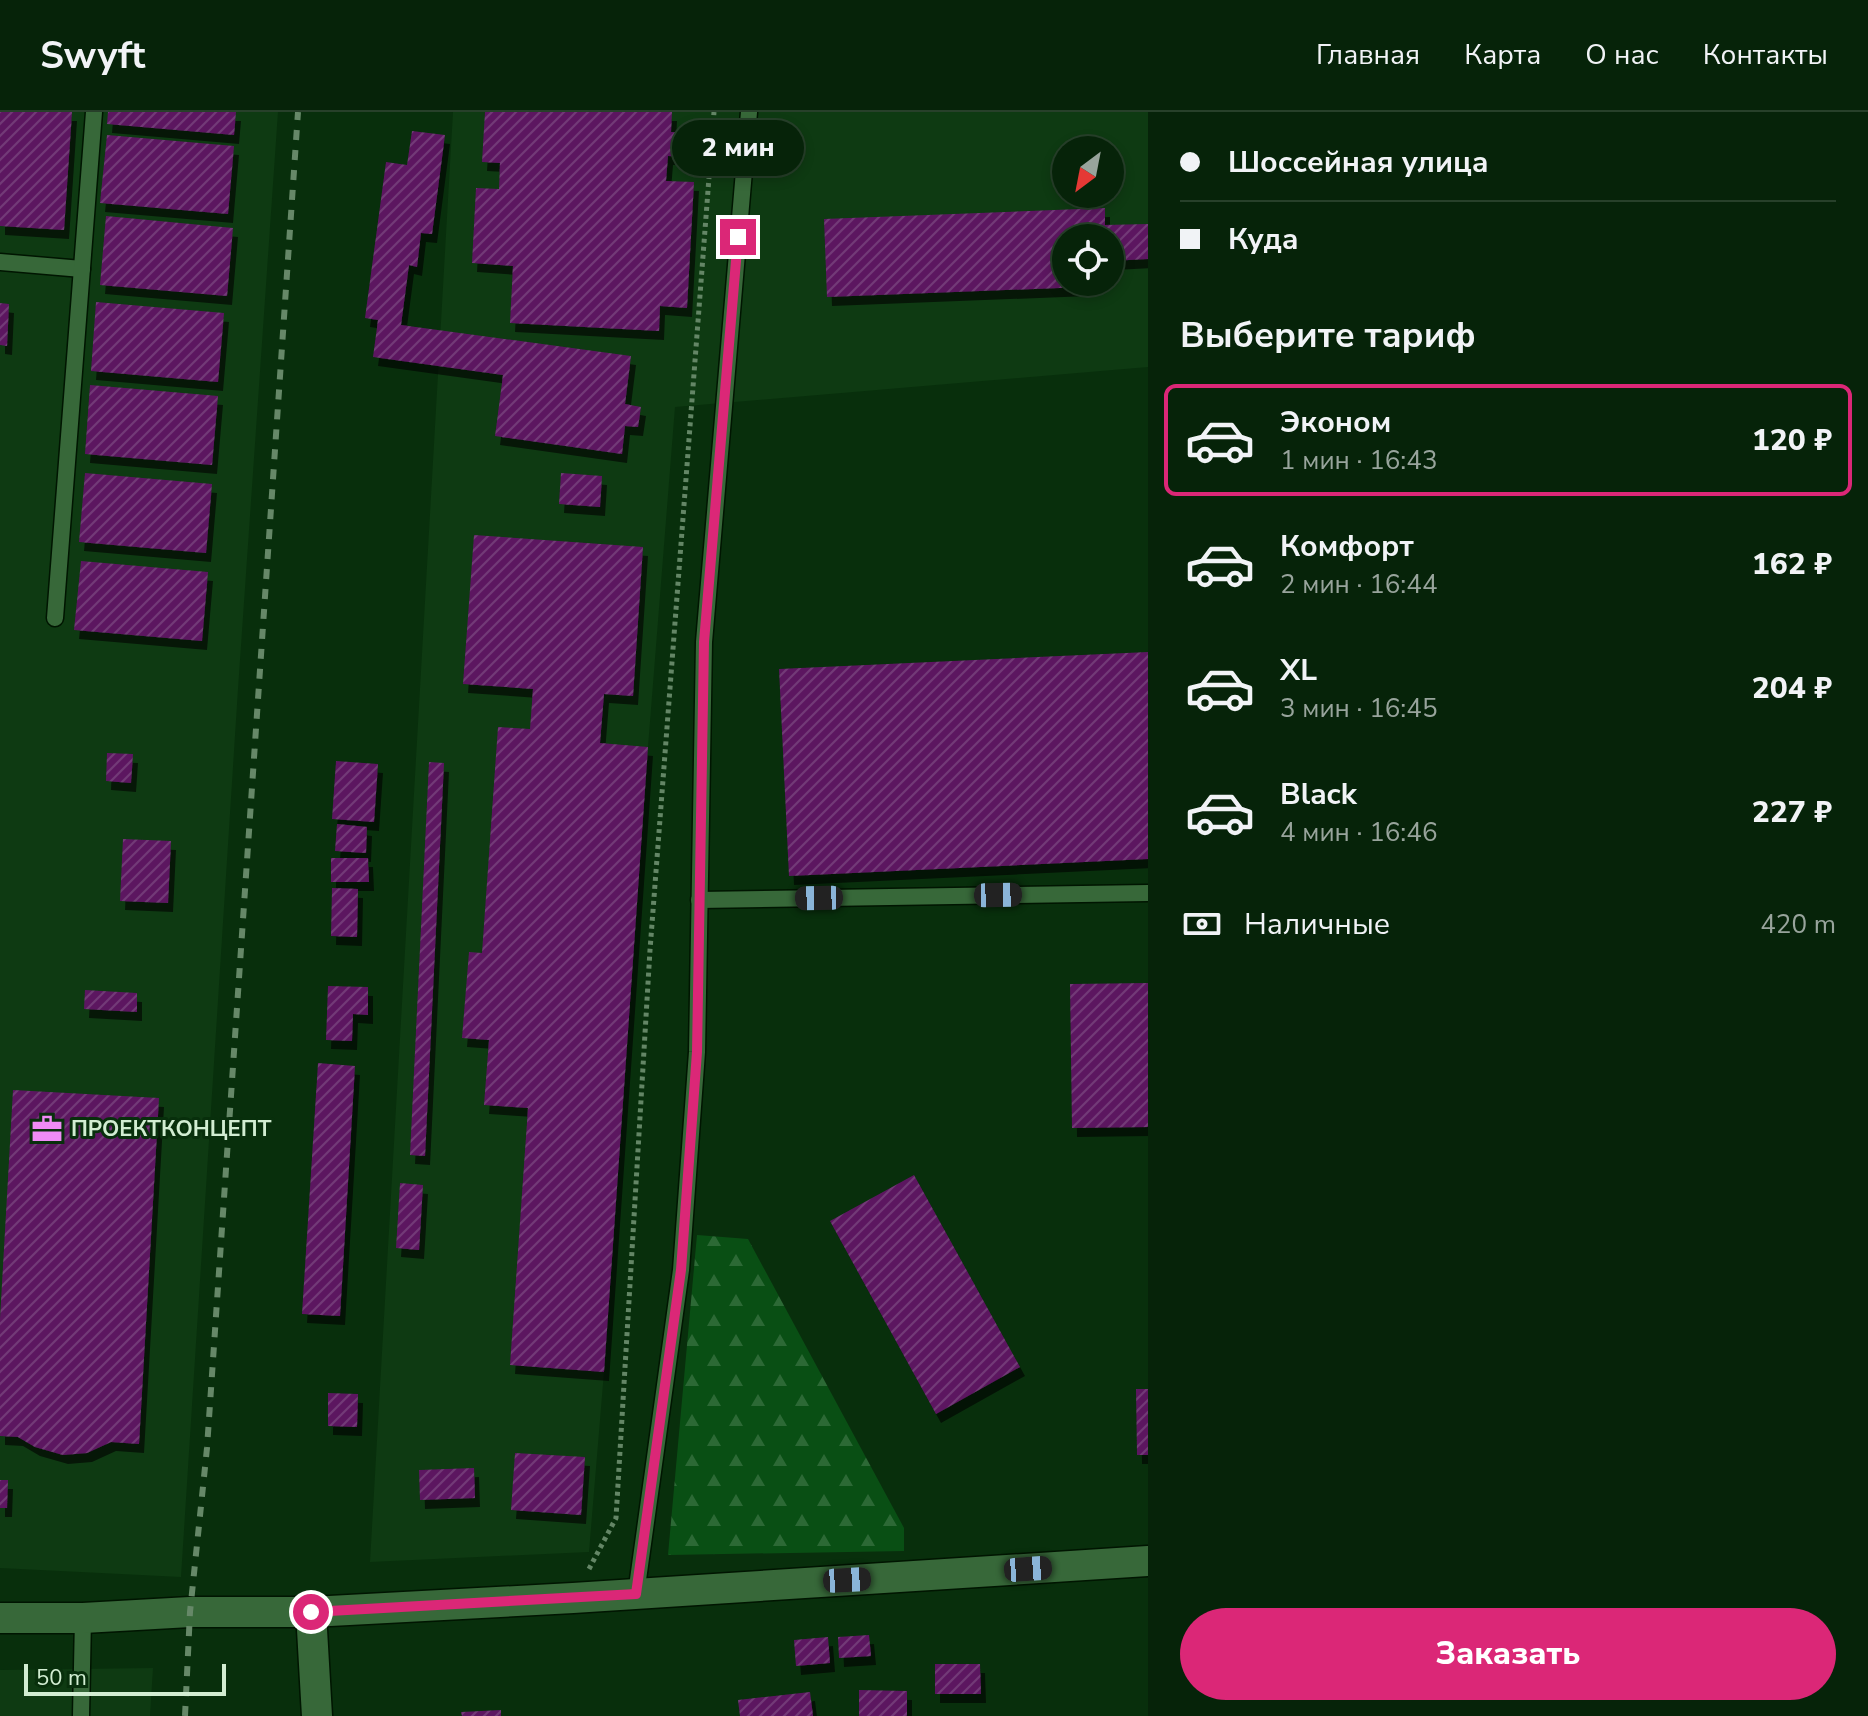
<!DOCTYPE html>
<html lang="ru">
<head>
<meta charset="utf-8">
<style>
	body { margin:0; font-family:"Nunito Sans",sans-serif; background:#0f2b12; color:#f1f3f6; height:100vh; display:flex; flex-direction:column; font-size:30px; white-space:nowrap }
	* { box-sizing:border-box; margin:0 }
	p { font-size:26px; color:#98a49c }
	.icon { flex:none; width:44px; height:44px; fill:none; stroke:currentColor; stroke-width:2; stroke-linecap:round; stroke-linejoin:round }
	.map { position:relative; flex:1; overflow:hidden }
	.sheet { display:flex; flex-direction:column; background:#062309; width:720px }
	.sheet>* { flex:none }
	.hud { display:grid; align-content:center; height:176px; padding:0 32px; background:#062309 }
	.needle { width:52px; rotate:212deg }
	.buttons { position:absolute; left:1052px; top:24px; display:grid; gap:16px }
	.buttons a { display:grid; place-items:center; width:72px; height:72px; border-radius:50%; background:#062309; box-shadow:0 4px 12px #0003,0 0 0 2px #27402a; font-size:40px }
	.scale { position:absolute; left:24px; bottom:20px; width:202px; box-sizing:border-box; padding-left:8px; border:4px solid #d2edd2; border-top:0; font-size:22px; line-height:28px; white-space:nowrap; color:#d2edd2; -webkit-text-stroke:6px #082f0c; paint-order:stroke }
	.end { position:absolute; width:36px; height:36px; margin:-18px; border:10px solid #db2777; background:#fff; box-shadow:0 0 0 4px #fff }
	.from { border-radius:50% }
	.bubble { position:absolute; height:56px; border-radius:28px; background:#062309; box-shadow:0 4px 12px #0003,0 0 0 2px #27402a; font-size:26px; font-weight:800; line-height:56px; text-align:center }
	.car { position:absolute; width:24px; height:48px; margin:-24px -12px; border-radius:10px; box-shadow:0 0 6px 2px #0007; background:linear-gradient(#222 24%,#8ab4d8 0 40%,#222 0 76%,#8ab4d8 0 86%,#222 0) }
	.hud b { display:flex; align-items:center; gap:28px; height:76px; font-size:30px }
	.hud b+b { border-top:2px solid #27402a }
	.hud i { width:20px; height:20px; background:#f1f3f6 }
	ul { padding:0; list-style:none }
	li { display:flex; align-items:center; gap:24px; height:112px; margin:0 16px 12px; padding:0 16px; border:4px solid transparent; border-radius:12px }
	li div { flex:1 }
	li b { display:block; font-size:30px }
	li em { font-style:normal; font-weight:800 }
	li.selected { border-color:#db2777 }
	li>.icon { width:72px; height:72px; stroke-width:1.5 }
	h2 { padding:0 32px; font-size:36px; line-height:96px }
	.pay { display:flex; align-items:center; gap:20px; height:88px; padding:0 32px; font-size:30px }
	.pay p { margin-inline-start:auto }
	.primary-button { display:flex; gap:16px; margin-top:auto; padding:16px 32px }
	.primary-button a { flex:1; height:92px; border-radius:48px; background:#db2777; color:#fff; font-size:32px; font-weight:800; line-height:92px; text-align:center }
	header { display:flex; align-items:center; gap:48px; box-sizing:border-box; height:112px; padding:0 40px; background:#062309; border-bottom:2px solid #27402a }
	header strong { font-size:38px }
	nav { display:flex; gap:44px; margin-inline-start:auto; font-size:28px }
	main { display:flex; flex:1; min-height:0 }
	.map>svg:first-child { display:block }
</style>
</head>
<body>
<header>
<strong>Swyft</strong>
<nav><a>Главная</a><a>Карта</a><a>О нас</a><a>Контакты</a></nav>
</header>
<main>
<div class="map">
<svg width="1148" height="1604" viewBox="0 0 1148 1604">
	<defs>
		<pattern id="forest-firs" width="22" height="20" patternUnits="userSpaceOnUse" patternTransform="scale(2)"><rect width="22" height="20" fill="#094f14"/><path d="M5 1l3.5 6h-7zM16 11l3.5 6h-7z" fill="#2c6935"/></pattern>
		<pattern id="building-hatch" width="6" height="6" patternUnits="userSpaceOnUse" patternTransform="scale(2)"><rect width="6" height="6" fill="#5c1861"/><path d="M-1 1l2-2M0 6l6-6M5 7l2-2" fill="none" stroke="#723a77"/></pattern>
		<filter id="shadow"><feDropShadow dx="5" dy="9" stdDeviation="0" flood-color="#0009"/></filter>
	</defs>
	<rect width="100%" height="100%" fill="#082f0c"/>
	<g fill="#0e3a12" fill-rule="evenodd">
		<polygon points="0,0 278,0 238,577 181,1465 0,1456"/>
		<path d="M 453,0 L 1148,0 L 1148,255 L 675,295 L 648,635 L 604,1260 L 589,1440 L 370,1450 ZM 1066,38 L 1110,38 L 1110,82 L 1066,82 ZM 1066,126 L 1110,126 L 1110,170 L 1066,170 Z"/>
		<polygon points="153,1556 150,1604 0,1604 0,1558"/>
	</g>
	<polygon fill="url(#forest-firs)" points="697,1123 748,1127 904,1416 904,1439 668,1443"/>
	<g fill="url(#building-hatch)" filter="url(#shadow)">
		<polygon points="0,0 72,0 64,118 0,114"/>
		<polygon points="108,0 236,0 234,23 107,12"/>
		<polygon points="485,0 672,0 671,20 694,21 693,45 668,44 666,69 694,70 687,196 660,194 659,219 510,211 513,154 472,151 476,76 499,77 500,51 482,50"/>
		<polygon points="412,19 445,23 432,122 421,121 417,155 409,153 401,213 631,244 625,292 641,295 638,315 625,314 622,342 495,324 503,263 373,245 378,208 365,206 386,50 407,53"/>
		<polygon points="107,23 234,34 228,102 100,91"/>
		<polygon points="1105,96 1105,113 1148,112 1148,147 1110,149 1110,126 1066,126 1066,170 1084,170 1084,175 827,185 824,107"/>
		<polygon points="106,104 233,116 227,184 100,173"/>
		<polygon points="96,190 224,201 218,270 91,259"/>
		<polygon points="0,191 9,192 7,234 0,233"/>
		<polygon points="90,273 218,284 212,353 85,342"/>
		<polygon points="85,361 212,372 206,441 79,430"/>
		<polygon points="561,361 602,364 600,395 559,392"/>
		<polygon points="474,423 643,435 633,584 604,582 600,631 648,635 604,1260 510,1253 528,996 484,993 489,928 462,926 469,840 482,841 498,615 530,617 533,577 463,572"/>
		<polygon points="81,449 208,460 202,529 74,518"/>
		<polygon points="1148,540 1148,747 789,764 779,557"/>
		<polygon points="107,641 133,642 131,671 106,669"/>
		<polygon points="336,649 378,652 374,710 332,707"/>
		<polygon points="429,650 444,651 425,1044 410,1043"/>
		<polygon points="337,712 367,715 366,741 335,739"/>
		<polygon points="123,727 171,729 168,791 120,789"/>
		<polygon points="331,746 368,746 369,770 331,770"/>
		<polygon points="332,776 358,777 357,825 331,824"/>
		<polygon points="1148,871 1148,1015 1072,1016 1070,872"/>
		<polygon points="328,874 368,875 368,903 353,902 352,929 326,928"/>
		<polygon points="85,878 137,881 137,900 84,897"/>
		<polygon points="318,951 355,954 340,1204 302,1202"/>
		<polygon points="13,978 159,986 139,1332 111,1330 87,1341 63,1343 35,1335 18,1325 0,1324 0,1207"/>
		<polygon points="914,1063 1020,1255 936,1302 830,1109"/>
		<polygon points="400,1071 423,1073 419,1138 396,1136"/>
		<polygon points="1136,1277 1148,1277 1148,1343 1137,1343"/>
		<polygon points="328,1281 358,1282 357,1315 328,1314"/>
		<polygon points="515,1341 585,1345 581,1403 511,1398"/>
		<polygon points="474,1356 475,1386 420,1388 419,1358"/>
		<polygon points="0,1368 8,1368 7,1396 0,1396"/>
		<polygon points="869,1523 871,1544 839,1546 838,1525"/>
		<polygon points="828,1525 830,1551 796,1554 794,1528"/>
		<polygon points="935,1552 980,1552 981,1582 935,1582"/>
		<polygon points="859,1578 907,1579 907,1604 859,1604"/>
		<polygon points="810,1580 813,1604 740,1604 738,1588"/>
		<polygon points="501,1598 501,1604 462,1604 461,1600"/>
	</g>
	<g fill="none" stroke-linecap="round" stroke-linejoin="round">
		<g stroke="#001501" stroke-width="19">
			<g id="lane">
				<polyline points="0,150 82,157"/>
				<polyline points="55,506 94,0"/>
				<polyline points="699,788 1148,781"/>
				<polyline points="636,1482 681,1158 697,940 704,530 749,0"/>
				<polyline points="81,1604 83,1506"/>
			</g>
		</g>
		<g stroke="#001501" stroke-width="33">
			<g id="street">
				<polyline points="311,1500 317,1604"/>
				<polyline points="0,1506 83,1506 190,1500 311,1500 573,1486 1148,1449"/>
			</g>
		</g>
		<polyline stroke="#648666" stroke-width="5" stroke-dasharray="4 4" stroke-linecap="butt" points="589,1457 616,1406 650,838 714,0"/>
		<use href="#lane" stroke="#376839" stroke-width="16"/>
		<use href="#street" stroke="#376839" stroke-width="30"/>
		<polyline stroke="#668868" stroke-width="6" stroke-dasharray="10 10" stroke-linecap="butt" points="185,1604 190,1500 207,1336 298,0"/>
	</g>
	<g fill="none" stroke-linecap="round" stroke-linejoin="round">
		<polyline stroke="#db2777" stroke-width="10" points="311,1500 636,1482 681,1158 697,940 704,530 738,125"/>
	</g>
	<defs>
		<g id="office-bare" transform="scale(2.4)"><path d="M-6-3h4V-5.5h4V-3h4V5H-6ZM-1-4.5V-3h2v-1.5ZM-6 0V1H6V0Z" fill="#ef8bf6" stroke="#082f0c" stroke-width="2.5" paint-order="stroke"/></g>
	</defs>
	<g fill-rule="evenodd">
		<use href="#office-bare" x="47" y="1017"/>
	</g>
	<g text-anchor="middle" dominant-baseline="central" stroke-width="6" stroke-linejoin="round" paint-order="stroke">
		<g font-size="22" font-weight="bold" fill="#d2edd2" stroke="#082f0c" text-anchor="start">
			<text x="71" y="1017">ПРОЕКТКОНЦЕПТ</text>
		</g>
	</g>
</svg>
<div class="buttons">
<a><svg class="needle" viewBox="-14 -14 28 28"><path d="M0-13l5 13h-10z" fill="#e53935"/><path d="M0 13l5-13h-10z" fill="#98a49c"/></svg></a>
<a><svg class="icon" aria-label="locate" viewBox="0 0 24 24"><circle cx="12" cy="12" r="6"/><path d="M12 2v4M12 18v4M2 12h4M18 12h4"/></svg></a>
</div>
<div class="scale">50 m</div>
<i class="end from" style="left:311px;top:1500px"></i>
<i class="end" style="left:738px;top:125px"></i>
<div class="bubble" style="left:672px;top:8px;width:132px">2 мин</div>
<i class="car" style="left:998px;top:783px;rotate:89deg"></i>
<i class="car" style="left:819px;top:786px;rotate:269deg"></i>
<i class="car" style="left:1028px;top:1457px;rotate:86deg"></i>
<i class="car" style="left:847px;top:1468px;rotate:87deg"></i>
</div>
<section class="sheet">
<div class="hud">
<b><i class="from"></i>Шоссейная улица</b>
<b><i></i>Куда</b>
</div>
<h2>Выберите тариф</h2>
<ul>
<li class="selected"><svg class="icon" aria-label="car" viewBox="0 0 24 24"><path d="M5 17H2v-5l4-1 3-4h7l3 4 3 1v5h-3M9 17h6M6 11h13"/><circle cx="7" cy="17" r="2"/><circle cx="17" cy="17" r="2"/></svg><div><b>Эконом</b><p>1 мин · 16:43</p></div><em>120 ₽</em></li>
<li><svg class="icon" aria-label="car" viewBox="0 0 24 24"><path d="M5 17H2v-5l4-1 3-4h7l3 4 3 1v5h-3M9 17h6M6 11h13"/><circle cx="7" cy="17" r="2"/><circle cx="17" cy="17" r="2"/></svg><div><b>Комфорт</b><p>2 мин · 16:44</p></div><em>162 ₽</em></li>
<li><svg class="icon" aria-label="car" viewBox="0 0 24 24"><path d="M5 17H2v-5l4-1 3-4h7l3 4 3 1v5h-3M9 17h6M6 11h13"/><circle cx="7" cy="17" r="2"/><circle cx="17" cy="17" r="2"/></svg><div><b>XL</b><p>3 мин · 16:45</p></div><em>204 ₽</em></li>
<li><svg class="icon" aria-label="car" viewBox="0 0 24 24"><path d="M5 17H2v-5l4-1 3-4h7l3 4 3 1v5h-3M9 17h6M6 11h13"/><circle cx="7" cy="17" r="2"/><circle cx="17" cy="17" r="2"/></svg><div><b>Black</b><p>4 мин · 16:46</p></div><em>227 ₽</em></li>
</ul>
<div class="pay"><svg class="icon" aria-label="cash" viewBox="0 0 24 24"><path d="M3 7h18v10H3z"/><circle cx="12" cy="12" r="2"/></svg>Наличные<p>420 m</p></div>
<div class="primary-button"><a>Заказать</a></div>
</section>
</main>
</body>
</html>
